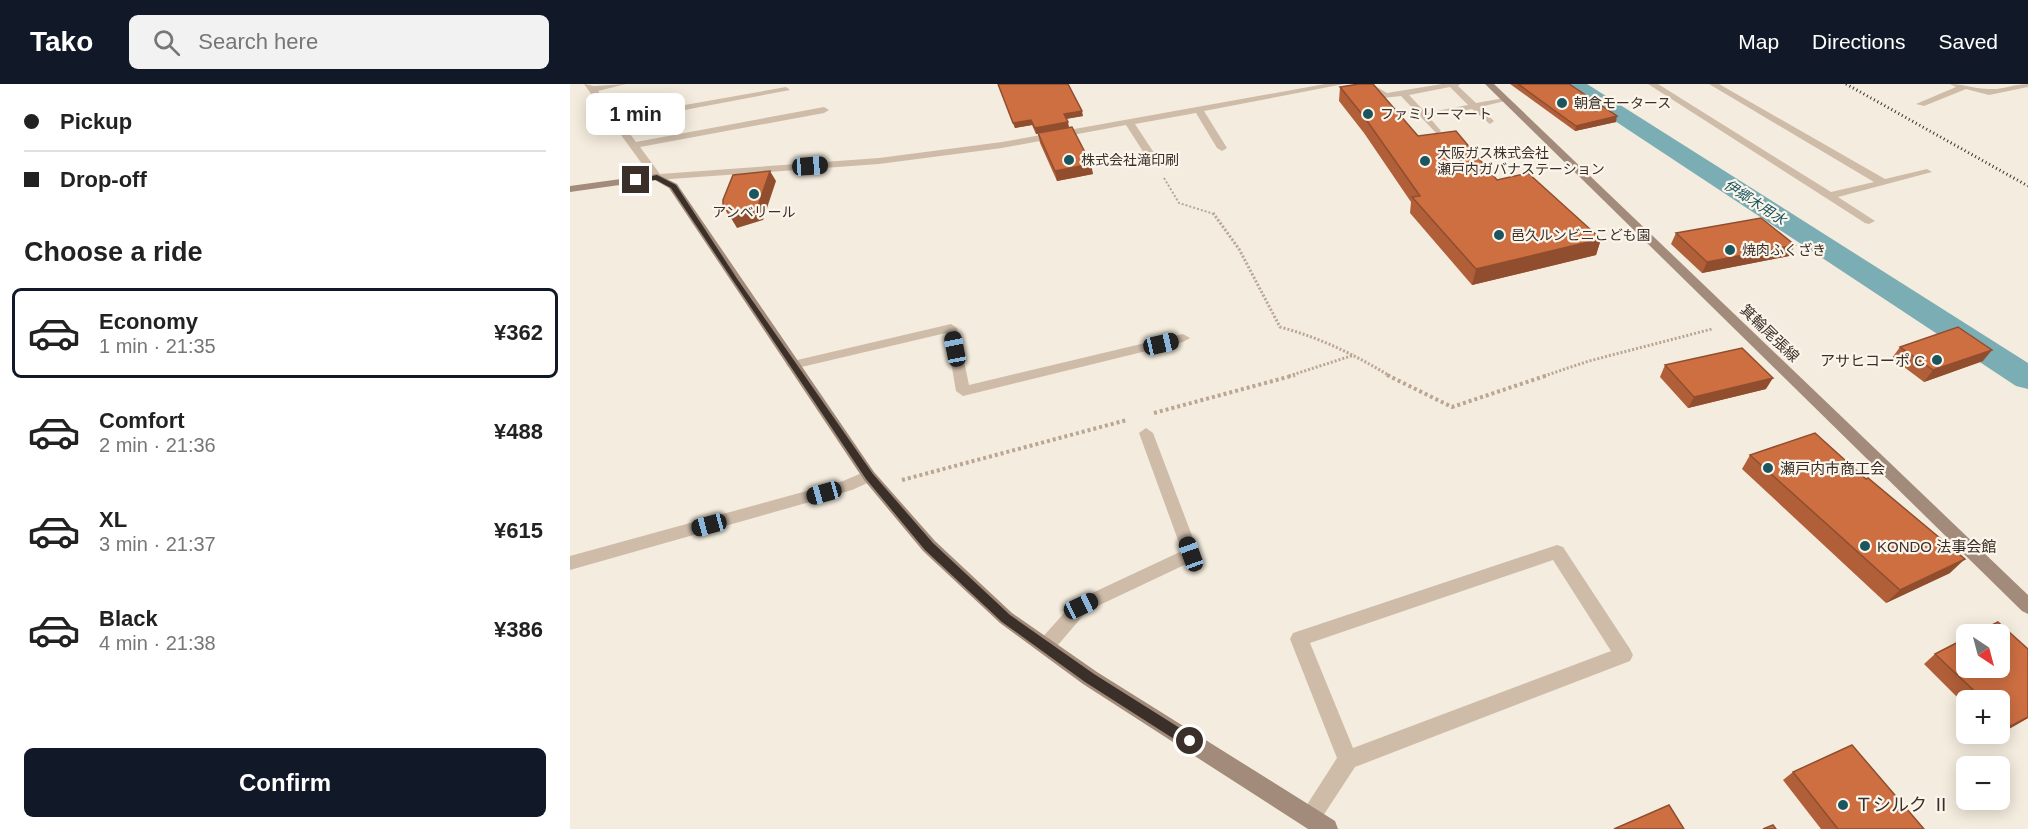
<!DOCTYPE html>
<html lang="en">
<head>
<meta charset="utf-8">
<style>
	body { margin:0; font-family:Arial,"Noto Sans JP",sans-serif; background:#f2f2f2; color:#222; height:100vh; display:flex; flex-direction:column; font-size:22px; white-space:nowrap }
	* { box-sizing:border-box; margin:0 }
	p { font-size:20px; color:#767676 }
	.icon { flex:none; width:33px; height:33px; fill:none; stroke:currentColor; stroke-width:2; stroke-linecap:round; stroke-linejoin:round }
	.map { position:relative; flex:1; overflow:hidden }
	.drawer { display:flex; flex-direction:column; background:#fff; width:570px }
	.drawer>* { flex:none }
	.banner { display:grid; align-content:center; height:132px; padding:0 24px; background:#fff }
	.needle { width:39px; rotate:144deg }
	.buttons { position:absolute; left:1386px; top:540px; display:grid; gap:12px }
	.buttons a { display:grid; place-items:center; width:54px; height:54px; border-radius:9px; background:#fff; box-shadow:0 3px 15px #0003; font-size:30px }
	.end { position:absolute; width:27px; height:27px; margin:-14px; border:8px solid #3a3029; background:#fff; box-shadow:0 0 0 3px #fff }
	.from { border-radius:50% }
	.bubble { position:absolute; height:42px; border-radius:9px; background:#fff; box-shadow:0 3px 15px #0003; font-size:20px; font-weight:600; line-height:42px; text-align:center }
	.car { position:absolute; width:18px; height:36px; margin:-18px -9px; border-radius:8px; box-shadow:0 0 4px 2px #0007; background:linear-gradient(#222 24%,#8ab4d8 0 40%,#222 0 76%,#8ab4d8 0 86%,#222 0) }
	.banner b { display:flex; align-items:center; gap:21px; height:57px; font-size:22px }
	.banner b+b { border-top:2px solid #e0e0e0 }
	.banner i { width:15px; height:15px; background:#222 }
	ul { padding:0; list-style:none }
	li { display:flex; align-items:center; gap:18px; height:90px; margin:0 12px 9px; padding:0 12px; border:3px solid transparent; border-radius:9px }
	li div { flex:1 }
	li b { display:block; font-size:22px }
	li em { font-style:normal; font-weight:600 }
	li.on { border-color:#111827 }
	li>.icon { width:54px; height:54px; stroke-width:1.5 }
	h2 { padding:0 24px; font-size:27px; line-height:72px }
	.button { display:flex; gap:12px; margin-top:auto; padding:12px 24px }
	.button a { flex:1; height:69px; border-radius:9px; background:#111827; color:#fff; font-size:24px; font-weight:600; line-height:69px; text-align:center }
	header { display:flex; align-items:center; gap:36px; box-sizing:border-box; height:84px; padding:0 30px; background:#111827; color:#fff }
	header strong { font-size:28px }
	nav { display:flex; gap:33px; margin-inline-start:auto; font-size:21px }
	.search { width:420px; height:54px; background:#f2f2f2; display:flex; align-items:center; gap:15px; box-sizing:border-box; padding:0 21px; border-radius:9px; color:#767676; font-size:22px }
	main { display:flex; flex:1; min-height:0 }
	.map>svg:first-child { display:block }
</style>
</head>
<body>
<header>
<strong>Tako</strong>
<div class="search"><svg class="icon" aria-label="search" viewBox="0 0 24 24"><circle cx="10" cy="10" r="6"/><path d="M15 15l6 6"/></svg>Search here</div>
<nav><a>Map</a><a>Directions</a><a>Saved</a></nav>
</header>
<main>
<section class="drawer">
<div class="banner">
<b><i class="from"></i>Pickup</b>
<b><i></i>Drop-off</b>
</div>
<h2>Choose a ride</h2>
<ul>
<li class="on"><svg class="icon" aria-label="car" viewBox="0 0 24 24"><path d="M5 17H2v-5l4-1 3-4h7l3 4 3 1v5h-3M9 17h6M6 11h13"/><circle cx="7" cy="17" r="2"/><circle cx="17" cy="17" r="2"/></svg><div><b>Economy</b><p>1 min · 21:35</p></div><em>¥362</em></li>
<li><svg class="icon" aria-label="car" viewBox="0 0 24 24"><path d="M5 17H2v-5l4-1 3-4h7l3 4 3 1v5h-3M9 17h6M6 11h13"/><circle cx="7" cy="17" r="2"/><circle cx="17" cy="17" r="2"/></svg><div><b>Comfort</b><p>2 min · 21:36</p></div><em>¥488</em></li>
<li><svg class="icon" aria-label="car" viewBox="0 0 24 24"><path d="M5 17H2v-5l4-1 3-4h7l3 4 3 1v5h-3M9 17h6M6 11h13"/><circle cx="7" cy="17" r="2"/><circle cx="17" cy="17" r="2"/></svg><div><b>XL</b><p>3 min · 21:37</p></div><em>¥615</em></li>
<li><svg class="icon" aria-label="car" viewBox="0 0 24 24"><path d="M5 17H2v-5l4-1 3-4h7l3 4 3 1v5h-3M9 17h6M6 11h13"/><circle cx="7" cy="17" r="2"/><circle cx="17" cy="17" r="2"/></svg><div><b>Black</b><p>4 min · 21:38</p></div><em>¥386</em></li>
</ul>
<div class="button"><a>Confirm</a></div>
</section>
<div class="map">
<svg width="1458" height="745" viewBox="0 0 1458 745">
	<rect width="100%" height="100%" fill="#f4ecde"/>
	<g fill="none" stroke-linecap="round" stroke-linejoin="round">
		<polygon fill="#7badb4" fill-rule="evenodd" points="991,0 1017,0 1458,279 1458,305 1446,302 995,4"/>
		<polyline stroke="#baa693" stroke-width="2" stroke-dasharray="2 2" stroke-linecap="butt" points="594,94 609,119 644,130"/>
		<g stroke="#baa693" stroke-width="3" stroke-dasharray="2 2" stroke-linecap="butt">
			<path d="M 643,129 L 669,165 L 710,243 C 751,254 783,270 820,292"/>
			<polyline points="719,292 784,271"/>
			<polyline points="974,292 1019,277 1142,245"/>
		</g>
		<g stroke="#baa693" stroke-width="4" stroke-dasharray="3 3" stroke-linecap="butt">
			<polyline points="817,291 882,323 978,291"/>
			<polyline points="584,329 725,291"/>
			<polyline points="332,396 557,336"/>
		</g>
		<path fill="#cebca9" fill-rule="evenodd" d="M 792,0 L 802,0 L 817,9 L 872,0 L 890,0 L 888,2 L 906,19 L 935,14 L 939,16 L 910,23 L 924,37 L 920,40 L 902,25 L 859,33 L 871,47 L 867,50 L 831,12 L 813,14 ZM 880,3 L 898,21 L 856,29 L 839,11 Z"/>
		<g fill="#cebca9" fill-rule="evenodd">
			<polygon points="14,0 24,2 56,0 28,7 47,33 216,3 220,6 51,38 66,58 254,23 259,26 254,29 70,63 90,90 309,74 432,58 755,0 774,0 634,27 657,64 652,67 647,64 626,29 565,40 590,78 585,81 581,80 556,41 432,64 309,80 87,96 83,95"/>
			<polygon points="1078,0 1088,0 1261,108 1304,98 1139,0 1149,0 1315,95 1357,85 1362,88 1268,113 1305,137 1299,140 1295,139"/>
			<path d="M 1380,0 C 1393,0 1406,5 1419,5 C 1432,6 1445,0 1458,0 L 1458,3 L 1419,11 L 1396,5 L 1354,22 L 1346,20 L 1386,3 Z"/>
			<polygon points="381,240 387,244 399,301 613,250 620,254 613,258 393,312 386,307 376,249 223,285 216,281 223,277"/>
			<polygon points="576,344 583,349 629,470 627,475 517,527 482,568 476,570 470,568 467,562 470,556 505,517 612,467 569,349"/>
			<polygon points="299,386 304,388 307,392 304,396 282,406 0,486 0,472 273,397"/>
			<path d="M 987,461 L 993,463 L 1060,565 L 1063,571 L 1060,577 L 785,683 L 747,741 L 740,745 L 733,741 L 729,734 L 733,727 L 767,674 L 720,555 L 723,549 ZM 983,476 L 1041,567 L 783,664 L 740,559 Z"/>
		</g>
		<g fill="#a28b7a" fill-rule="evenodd">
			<polygon points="915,0 924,0 1458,511 1458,530 1452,527"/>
			<polygon points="87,90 107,100 304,388 365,457 442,529 527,588 765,737 768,745 738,745 513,600 430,539 353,467 294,396 99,104 85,96 0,108 0,102"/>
		</g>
		<polyline stroke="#3a3029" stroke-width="3" stroke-dasharray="1 3" stroke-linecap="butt" points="1276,0 1458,102"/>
	</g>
	<g fill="#b15f39">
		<polygon points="428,0 513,32 496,35 499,43 523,90 487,97 470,59 468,49 466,50 462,41 445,44"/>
		<polygon points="940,0 999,0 1046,38 1005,47"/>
		<polygon points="770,3 848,52 1031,155 1026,171 902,201 840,129 841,118 794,49 769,17"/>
		<polygon points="1106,149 1219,172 1132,189 1101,160"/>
		<polygon points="1330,263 1413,277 1354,298 1322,274"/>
		<polygon points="1095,281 1196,305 1118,324 1090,293"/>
		<polygon points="1180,371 1380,489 1316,519 1172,385"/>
		<polygon points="1365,570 1458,634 1430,650 1430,616 1396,616 1396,622 1354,580"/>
		<polygon points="1223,688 1354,745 1251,745 1213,696"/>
	</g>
	<g fill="#904e2e">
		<polygon points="512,27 513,32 495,35 494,30"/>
		<polygon points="1047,32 1046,38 1005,47 1006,42"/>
		<polygon points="461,36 462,41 445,44 443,39"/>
		<polygon points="498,38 499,44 466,50 465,44"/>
		<polygon points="521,80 523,90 487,97 485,87"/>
		<polygon points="200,87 206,97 193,136 167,144 161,134"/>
		<polygon points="1031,155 1026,171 902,201 906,185"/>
		<polygon points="1225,161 1219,172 1132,189 1137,178"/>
		<polygon points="1422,266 1413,277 1354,298 1363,286"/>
		<polygon points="1203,294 1196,305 1118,324 1124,313"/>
		<polygon points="1395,475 1380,489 1316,519 1330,506"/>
		<polygon points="1458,633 1458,634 1430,650 1441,642"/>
	</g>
	<g fill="#ce6f42" stroke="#904e2e" stroke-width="1.5">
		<polygon points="428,0 498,0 512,27 494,30 498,38 465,44 461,36 443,39"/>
		<polygon points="789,0 803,0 848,52 886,47 927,96 958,89 1031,155 906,185 842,113 850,112 795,34 770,3"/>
		<polygon points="948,0 999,0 1047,32 1006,42"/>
		<polygon points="502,43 521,80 485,87 468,49"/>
		<polygon points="200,87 187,125 161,134 153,120 153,116 163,91"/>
		<polygon points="1191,134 1225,161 1137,178 1106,149"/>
		<polygon points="1388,243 1422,266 1363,286 1330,263"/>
		<polygon points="1172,264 1203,294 1124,313 1095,281"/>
		<polygon points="1245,349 1296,395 1298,394 1395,475 1330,506 1180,371"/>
		<polygon points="1428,538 1458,565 1458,633 1441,642 1430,632 1430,616 1414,616 1365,570 1396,554 1396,584 1430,584 1430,550 1404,550"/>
		<polygon points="1282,661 1354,745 1268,745 1223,688"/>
		<polygon points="1099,721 1114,745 1044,745"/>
		<polygon points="1203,741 1206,745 1193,745"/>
	</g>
	<polygon fill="#3a3029" points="87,91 106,101 168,196 303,390 363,459 440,531 524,590 624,653 626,657 624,662 620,664 615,662 515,598 432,538 355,466 296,395 101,104 86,96 66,98 63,96"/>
	<g fill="#1b565f" stroke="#fbf5eb" stroke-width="2">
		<circle cx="992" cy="19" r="6"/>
		<circle cx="798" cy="30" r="6"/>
		<circle cx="499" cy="76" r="6"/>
		<circle cx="855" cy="77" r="6"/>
		<circle cx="184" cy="110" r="6"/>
		<circle cx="929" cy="151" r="6"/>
		<circle cx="1160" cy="166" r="6"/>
		<circle cx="1367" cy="276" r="6"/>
		<circle cx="1198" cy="384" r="6"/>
		<circle cx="1295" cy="462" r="6"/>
		<circle cx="1273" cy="721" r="6"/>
	</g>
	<g text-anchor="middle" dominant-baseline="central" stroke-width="4.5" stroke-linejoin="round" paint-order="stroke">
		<g font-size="14" fill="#3a3029" stroke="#fbf5eb" text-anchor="start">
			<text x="1004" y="19">朝倉モータース</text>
			<text x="810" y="30">ファミリーマート</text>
			<text x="867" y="69">大阪ガス株式会社<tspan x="867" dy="16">瀬戸内ガバナステーション</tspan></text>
			<text x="511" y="76">株式会社滝印刷</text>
			<text x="184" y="128" text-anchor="middle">アンベリール</text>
			<text x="941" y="151">邑久ルンビニこども園</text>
			<text x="1172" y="166">焼肉ふくざき</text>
		</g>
		<g font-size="14" font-style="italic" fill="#1b565f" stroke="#fbf5eb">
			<text transform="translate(1185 118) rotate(33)">伊郷木用水</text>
		</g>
		<g font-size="15" fill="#3a3029" stroke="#fbf5eb">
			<text transform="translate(1200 249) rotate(44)">箕輪尾張線</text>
		</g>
		<g font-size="15" fill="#3a3029" stroke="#fbf5eb" text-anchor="start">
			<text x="1355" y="276" text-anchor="end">アサヒコーポ C</text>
			<text x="1210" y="384">瀬戸内市商工会</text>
			<text x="1307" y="462">KONDO 法事会館</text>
		</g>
		<g font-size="18" fill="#3a3029" stroke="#fbf5eb" text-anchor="start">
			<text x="1285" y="721">Ｔシルク Ⅱ</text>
		</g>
	</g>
</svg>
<div class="buttons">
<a><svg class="needle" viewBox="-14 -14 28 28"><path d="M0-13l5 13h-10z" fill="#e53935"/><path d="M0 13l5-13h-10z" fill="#767676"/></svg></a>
<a>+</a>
<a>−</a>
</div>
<i class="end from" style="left:620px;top:657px"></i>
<i class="end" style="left:66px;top:96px"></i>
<div class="bubble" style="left:16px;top:9px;width:99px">1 min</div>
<i class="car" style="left:240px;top:82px;rotate:86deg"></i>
<i class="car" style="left:591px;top:260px;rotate:77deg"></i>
<i class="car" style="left:385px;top:265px;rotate:349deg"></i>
<i class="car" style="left:254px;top:409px;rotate:254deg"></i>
<i class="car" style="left:139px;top:441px;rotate:255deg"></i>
<i class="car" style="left:621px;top:470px;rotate:340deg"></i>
<i class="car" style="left:511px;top:522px;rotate:65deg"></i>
</div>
</main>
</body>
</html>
